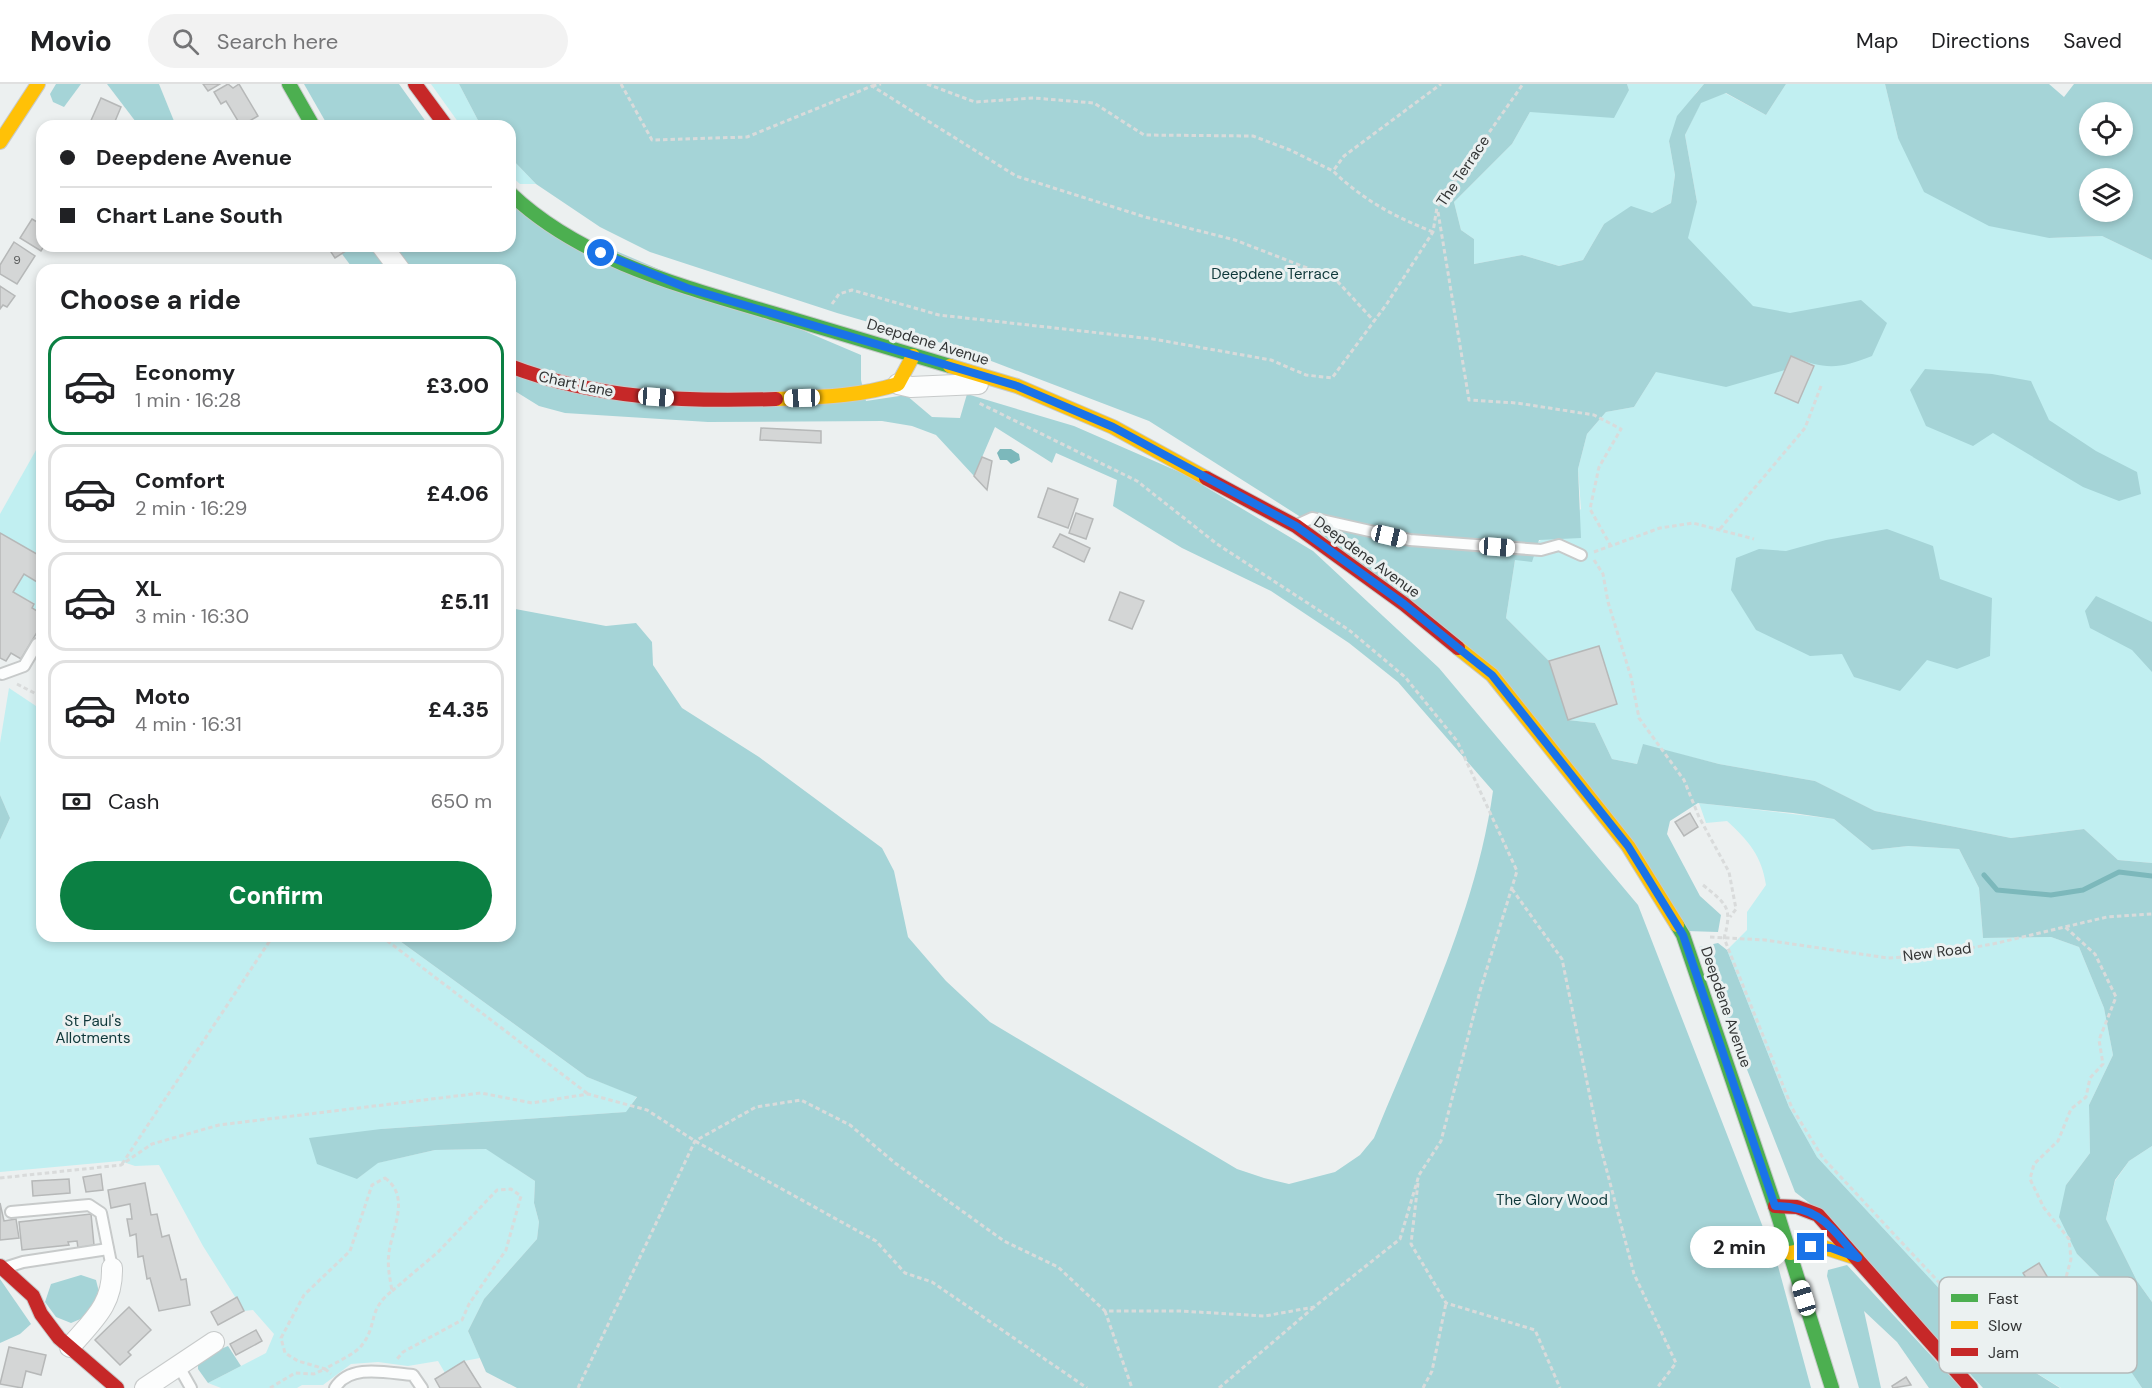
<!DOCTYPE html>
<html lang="en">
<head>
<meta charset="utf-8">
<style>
	body { margin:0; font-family:"DM Sans",sans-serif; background:#f2f2f2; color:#202124; height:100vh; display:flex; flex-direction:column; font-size:22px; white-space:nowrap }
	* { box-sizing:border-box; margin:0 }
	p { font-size:20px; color:#757577 }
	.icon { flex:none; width:33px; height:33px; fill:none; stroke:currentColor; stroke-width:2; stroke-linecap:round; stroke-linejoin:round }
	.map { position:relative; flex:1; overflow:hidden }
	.drawer { position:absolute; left:36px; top:180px; width:480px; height:678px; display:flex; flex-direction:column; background:#fff; border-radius:18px; box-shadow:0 3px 9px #0003 }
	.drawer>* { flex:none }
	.hud { position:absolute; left:36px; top:36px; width:480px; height:132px; border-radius:18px; box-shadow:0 3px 9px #0003; display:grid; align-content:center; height:132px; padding:0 24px; background:#fff }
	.tools { position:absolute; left:2079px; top:18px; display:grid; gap:12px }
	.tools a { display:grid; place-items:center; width:54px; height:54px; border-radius:50%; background:#fff; box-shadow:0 3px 9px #0003; font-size:30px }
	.end { position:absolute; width:27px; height:27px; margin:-14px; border:8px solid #1a73e8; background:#fff; box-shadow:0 0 0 3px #fff }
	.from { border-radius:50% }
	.bubble { position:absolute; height:42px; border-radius:21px; background:#fff; box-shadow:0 3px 9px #0003; font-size:20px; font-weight:800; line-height:42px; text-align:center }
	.car { position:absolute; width:18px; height:36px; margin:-18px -9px; border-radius:8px; box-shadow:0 0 4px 2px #0007; background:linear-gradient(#fff 24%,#345 0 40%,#fff 0 76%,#345 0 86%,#fff 0) }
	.hud b { display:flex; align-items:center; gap:21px; height:57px; font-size:22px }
	.hud b+b { border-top:2px solid #e0e0e0 }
	.hud i { width:15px; height:15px; background:#202124 }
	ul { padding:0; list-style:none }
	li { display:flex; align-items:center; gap:18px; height:99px; margin:0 12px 9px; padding:0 12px; border:3px solid #e0e0e0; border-radius:18px }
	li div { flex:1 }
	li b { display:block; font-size:22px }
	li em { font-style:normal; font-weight:800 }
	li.selected { border-color:#0b8043 }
	li>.icon { width:54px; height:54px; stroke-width:1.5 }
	h2 { padding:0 24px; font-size:27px; line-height:72px }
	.pay { display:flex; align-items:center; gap:15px; height:66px; padding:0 24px; font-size:22px }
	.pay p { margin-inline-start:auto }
	.button { display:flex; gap:12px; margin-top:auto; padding:12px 24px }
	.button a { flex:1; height:69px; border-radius:36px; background:#0b8043; color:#fff; font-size:24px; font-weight:800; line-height:69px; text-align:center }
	header { display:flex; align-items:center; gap:36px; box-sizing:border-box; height:84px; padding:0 30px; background:#fff; border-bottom:2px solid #e0e0e0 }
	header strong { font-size:28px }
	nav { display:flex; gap:33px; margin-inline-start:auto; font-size:21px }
	.search { width:420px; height:54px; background:#f2f2f2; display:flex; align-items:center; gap:15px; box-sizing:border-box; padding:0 21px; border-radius:33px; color:#757577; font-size:22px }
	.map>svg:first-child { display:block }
</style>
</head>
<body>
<header>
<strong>Movio</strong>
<div class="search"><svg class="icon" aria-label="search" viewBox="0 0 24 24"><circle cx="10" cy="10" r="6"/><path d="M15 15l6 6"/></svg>Search here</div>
<nav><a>Map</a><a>Directions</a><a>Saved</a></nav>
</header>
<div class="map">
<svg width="2152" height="1304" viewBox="0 0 2152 1304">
	<rect width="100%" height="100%" fill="#ecf0f0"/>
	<g fill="#c1eff1">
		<polygon points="431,0 459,0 481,42 461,42"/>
		<polygon points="1627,0 1704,0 1696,9 1669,57 1675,91 1671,119 1652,129 1604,140 1583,176 1559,182 1522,171 1474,180 1474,155 1461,146 1454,118 1512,60 1530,28 1629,6"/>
		<polygon points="1786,0 1885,0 1898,54 2049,154 2102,152 2152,176 2152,779 2118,776 2084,745 2011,754 1875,727 1815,697 1719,680 1643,661 1637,680 1612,675 1595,639 1568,636 1549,577 1506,534 1515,476 1581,425 1578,385 1587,350 1606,328 1634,323 1678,253 1673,178 1697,118 1685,51 1701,18 1725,9 1766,31"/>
		<polygon points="510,73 536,100 520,100 510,91"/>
		<polygon points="40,359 42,360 42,473 0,449 0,430"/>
		<polygon points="24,490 37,498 42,490 42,530 32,524 34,519 13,508"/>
		<polygon points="9,604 42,626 42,852 393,852 587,993 637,1012 627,1028 381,1045 357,1095 377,1079 435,1066 487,1065 535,1097 534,1119 539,1138 537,1155 484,1215 468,1247 480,1274 464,1277 445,1289 438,1277 408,1282 378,1278 351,1280 323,1301 302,1301 297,1304 221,1304 208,1299 266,1269 274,1250 253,1226 244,1227 203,1162 159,1081 135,1082 120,1077 0,1088 0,756 10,734 0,711 0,659"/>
		<path d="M 1699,719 L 1834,735 L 1872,766 L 1908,762 L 1959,765 L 1979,804 L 1983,854 L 2051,853 L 2079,863 L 2104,924 L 2113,971 L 2089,1021 L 2090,1069 L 2066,1101 L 2077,1170 L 2100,1193 L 2105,1222 L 2121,1273 L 2142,1304 L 2061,1304 L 2025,1282 L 2020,1265 L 2005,1255 L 1988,1252 L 1960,1227 L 1817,1073 L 1789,1023 L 1727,866 L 1747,846 L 1747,828 L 1766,801 C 1762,772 1748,756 1727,737 L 1706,739 Z"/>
		<polygon points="2152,1062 2152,1218 2137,1197 2106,1135 2115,1097 2129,1077"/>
	</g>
	<g fill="#a5d4d7" fill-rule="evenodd">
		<polygon points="56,0 81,0 64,23 53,18 50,10"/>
		<polygon points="107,0 159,0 176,42 139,42"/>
		<polygon points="304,0 399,0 429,42 328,42"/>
		<path d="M 459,0 L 1627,0 L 1629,6 L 1614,34 L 1530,28 L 1512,60 L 1454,118 L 1461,146 L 1474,155 L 1474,180 L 1522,171 L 1559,182 L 1583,176 L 1604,140 L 1631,122 L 1652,129 L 1671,119 L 1675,91 L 1669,57 L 1677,32 L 1704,0 L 1786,0 L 1766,31 L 1726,9 L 1701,19 L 1685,51 L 1697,118 L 1688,154 L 1753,222 L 1790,229 L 1861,216 L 1887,239 L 1872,272 C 1840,285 1824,286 1792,272 L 1785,286 L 1726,303 L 1656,288 L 1634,323 L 1606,328 L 1587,350 L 1578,385 L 1581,454 L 1539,456 L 1532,478 L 1515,476 L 1506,534 L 1549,577 L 1568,636 L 1595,639 L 1612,675 L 1637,680 L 1643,660 L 1719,680 L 1815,697 L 1875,727 L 2011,754 L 2084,745 L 2118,776 L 2152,779 L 2152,1062 L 2129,1077 L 2115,1096 L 2106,1135 L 2137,1197 L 2152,1218 L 2152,1304 L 2142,1304 L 2121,1273 L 2105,1222 L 2100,1193 L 2077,1170 L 2059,1133 L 2066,1101 L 2090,1069 L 2089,1021 L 2113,971 L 2104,924 L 2079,863 L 2051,853 L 1983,854 L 1979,804 L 1959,765 L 1908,762 L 1872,766 L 1834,735 L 1793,729 L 1698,719 L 1670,737 L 1667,750 L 1700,812 L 1721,831 L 1718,848 L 1686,847 L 1547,649 L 1307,437 L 1149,337 L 952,262 L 837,229 L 650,168 L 600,143 L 536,100 L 510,73 L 510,42 L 481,42 Z"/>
		<path d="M 1885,0 L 2049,0 L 2064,13 L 2074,0 L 2152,0 L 2152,176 L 2102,152 L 2049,154 L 1989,142 L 1924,108 L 1898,54 ZM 2090,28 L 2122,28 L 2122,62 L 2090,62 ZM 2090,94 L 2122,94 L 2122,128 L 2090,128 Z"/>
		<path d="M 510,122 L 861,271 L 861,296 L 866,317 L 906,311 L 932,333 L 960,334 L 967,310 L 1074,342 L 1184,390 L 1313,467 L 1439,584 L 1638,821 L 1778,1182 L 1811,1304 L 517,1304 L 486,1288 L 468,1247 L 484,1215 L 537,1155 L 539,1138 L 534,1119 L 535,1097 L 486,1065 L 435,1066 L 378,1079 L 357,1095 L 317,1080 L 309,1054 L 381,1045 L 626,1028 L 637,1013 L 587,993 L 393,852 L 510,852 L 510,524 L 606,542 L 636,539 L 652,558 L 653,581 L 682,624 L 759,673 L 882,764 L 894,787 L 908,853 L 946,897 L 990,938 L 1237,1085 L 1264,1094 L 1289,1100 L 1335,1088 L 1360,1071 L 1374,1054 C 1420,941 1476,828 1493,707 L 1398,598 L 1349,559 L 1271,507 L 1182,464 L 1113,422 L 1117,396 L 1056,369 L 1052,379 L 995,343 L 974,392 L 936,351 L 912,342 L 882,337 L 708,338 L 565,329 L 539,322 L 510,304 L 510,186 L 354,186 L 342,170 L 351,162 L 510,162 Z"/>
		<polygon points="1925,285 1992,290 2031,297 2049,336 2096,367 2137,388 2141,410 2119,417 2083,403 1993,349 1973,362 1926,342 1910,306"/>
		<polygon points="1887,445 1933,462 1940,495 1992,514 1990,572 1957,585 1927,576 1900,607 1854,593 1842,570 1810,572 1756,546 1731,506 1736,474 1759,465 1786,467 1826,456"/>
		<polygon points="2096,512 2152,538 2152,588 2132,566 2090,544 2085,527"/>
		<polygon points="0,711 10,734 0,756"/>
		<polygon points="1718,859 1727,866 1789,1023 1817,1073 1960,1227 1988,1252 2005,1255 2020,1265 2025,1282 2060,1304 1983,1304 1821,1128 1795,1108 1699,863"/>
		<polygon points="1847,1181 1961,1304 1929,1304 1897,1258 1864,1227 1881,1304 1859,1304 1827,1192 1828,1186"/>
		<polygon points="81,1191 96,1196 101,1216 90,1231 71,1239 56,1233 45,1218 51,1200"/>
		<polygon points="0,1195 31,1240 20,1250 0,1259"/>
		<polygon points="228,1262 241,1282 208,1299 198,1285 198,1275"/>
	</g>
	<polygon fill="#7cb8bb" points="1000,365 1011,365 1019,370 1020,376 1011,380 1007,376 1000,376 997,369"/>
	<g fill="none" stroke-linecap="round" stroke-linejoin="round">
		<polyline stroke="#7cb8bb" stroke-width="5" points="1984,791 1997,806 2051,811 2083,806 2119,788 2152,792"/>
	</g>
	<g fill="#d4d6d6" stroke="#b6b8b8" stroke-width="1.5">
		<polygon points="203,0 220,0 208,7"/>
		<polygon points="228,0 233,4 239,0 258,32 241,42 226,17 221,20 214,8"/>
		<polygon points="101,14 121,23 113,42 89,41"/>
		<polygon points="32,135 42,141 42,162 44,162 41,167 20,154"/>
		<polygon points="14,158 35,172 17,200 0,190 0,181"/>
		<polygon points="327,162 351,162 352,163 335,174"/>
		<polygon points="0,202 15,212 7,223 3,221 0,225"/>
		<polygon points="1791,272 1814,282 1798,319 1775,309"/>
		<polygon points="761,344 821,347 821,359 760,356"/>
		<polygon points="982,373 992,377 987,406 974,392"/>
		<polygon points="1048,404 1078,415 1068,444 1038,433"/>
		<polygon points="1076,429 1093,435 1086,455 1069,449"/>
		<polygon points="0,449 42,473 42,490 37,498 24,490 13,508 34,520 32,524 42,530 42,540 21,575 11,569 6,577 0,574"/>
		<polygon points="1060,450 1090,464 1084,478 1053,463"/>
		<polygon points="1120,508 1144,517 1132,545 1109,536"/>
		<polygon points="1599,562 1617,620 1568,636 1549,577"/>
		<polygon points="1690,729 1698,743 1684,752 1675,738"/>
		<polygon points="101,1090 103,1106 86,1108 83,1093"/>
		<polygon points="69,1095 70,1109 33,1112 32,1097"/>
		<polygon points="145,1099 151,1131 157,1130 162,1153 169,1151 181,1196 186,1195 190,1221 159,1227 150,1194 147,1195 143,1172 138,1173 136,1150 130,1152 127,1135 132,1135 130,1120 111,1124 108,1106"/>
		<polygon points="0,1119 4,1137 16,1135 19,1154 0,1156"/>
		<polygon points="91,1130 94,1161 78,1164 77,1157 68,1158 69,1161 22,1166 19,1138"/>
		<polygon points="2039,1179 2048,1194 2032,1204 2023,1189"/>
		<polygon points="237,1213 244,1227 218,1241 211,1228"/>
		<polygon points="129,1223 151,1246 128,1268 131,1271 120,1281 95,1256"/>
		<polygon points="256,1246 262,1257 236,1271 230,1260"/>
		<polygon points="9,1263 46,1271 41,1291 26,1287 22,1304 0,1300"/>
		<polygon points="464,1277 481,1304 440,1304 435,1295"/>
		<polygon points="1906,1293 1911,1301 1893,1304 1892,1302"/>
	</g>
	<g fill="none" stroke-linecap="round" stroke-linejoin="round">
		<g stroke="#c7caca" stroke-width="14">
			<g id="lane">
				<polyline points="1301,439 1312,434 1410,456 1541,466 1559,461 1581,471"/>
				<polyline points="2,590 24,582 37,560"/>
				<polyline points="11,1128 89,1121 101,1129 112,1184"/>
				<polyline points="4,1184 23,1178 108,1165"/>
				<polyline points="178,1281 191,1304"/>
				<path d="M 335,1304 C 350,1279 387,1289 413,1291 L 422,1304"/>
			</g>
		</g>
		<g stroke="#c7caca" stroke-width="22">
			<g id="street">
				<polyline points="382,162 400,186"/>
				<polyline points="898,300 911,303 978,300"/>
				<path d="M 70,1263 C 93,1236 113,1221 112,1184"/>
				<polyline points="145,1304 214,1258"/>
			</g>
		</g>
		<g stroke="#c7caca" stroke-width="16">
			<g id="fast">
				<polyline points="289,0 313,42"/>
				<path d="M 510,109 C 580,176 681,202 772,229 C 831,247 891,264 950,282"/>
				<polyline points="1677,841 1683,851 1775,1122 1832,1304"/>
			</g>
		</g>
		<g stroke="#c7caca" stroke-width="16">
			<g id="slow">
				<polyline points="0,58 38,0"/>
				<polyline points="950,282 1017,302 1113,343 1206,394"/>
				<path d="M 776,315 C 817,313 858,313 898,300 L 913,272"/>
				<polyline points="1458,564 1492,591 1628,762 1677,841"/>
				<polyline points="1790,1169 1823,1163 1857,1174"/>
			</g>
		</g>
		<g stroke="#c7caca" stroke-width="16">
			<g id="jam">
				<polyline points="415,0 446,42"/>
				<path d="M 510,282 C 596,315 685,318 776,315"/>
				<polyline points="1206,394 1296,442 1404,520 1458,564"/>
				<polyline points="1775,1122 1797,1123 1818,1131 1971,1304"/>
				<polyline points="0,1182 33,1212 41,1230 59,1254 117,1304"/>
			</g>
		</g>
		<g stroke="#d9dbdb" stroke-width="3" stroke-dasharray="4.5 3" stroke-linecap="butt">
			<polyline points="621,0 652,56 747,53 872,2 1016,92 1145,133 1235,156 1320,189 1338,198 1374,237"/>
			<polyline points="927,0 975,18 1034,14 1094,19 1144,51 1253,52 1290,66 1333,87"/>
			<polyline points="872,2 881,0"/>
			<polyline points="1438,128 1469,316 1517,319 1594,331 1621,345 1599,383 1590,425 1612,464"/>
			<path d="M 1433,148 C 1395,133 1363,116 1333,87 L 1344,72 L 1441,0"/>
			<polyline points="832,220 839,210 852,206 939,231 1153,255 1271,276 1306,291 1332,294 1386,221 1433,148 1437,123 1523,0"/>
			<polyline points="1720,445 1805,344 1821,302"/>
			<polyline points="1594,468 1660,444 1693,439 1754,455"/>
			<polyline points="1594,476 1603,490 1608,518 1631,593 1639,634 1684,696 1699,733 1729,788 1736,825 1730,833"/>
			<polyline points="17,600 42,613"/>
			<path d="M 1703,801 C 1726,820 1733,823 1724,854 L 1792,1024 L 1823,1074 L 1947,1207 L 1988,1247 L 2010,1251 L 2036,1240 L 2052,1225 L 2064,1201 L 2071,1175 L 2069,1155 L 2044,1124 L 2030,1095 L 2034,1080 L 2058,1057 L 2071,1025 L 2086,1013 L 2090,994 L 2103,980 L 2099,956 L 2116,913 L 2095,870 L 2065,843"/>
			<polyline points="1512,805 1562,875 1599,1057 1634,1190 1676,1279 1657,1304"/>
			<polyline points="381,852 588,1010"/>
			<polyline points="1710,853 1765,856 1888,874 1923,872 1993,860 2107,833 2152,830"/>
			<polyline points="122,1080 273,852"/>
			<polyline points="0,1094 121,1081 152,1060 219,1041 481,1009 532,1019 588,1010 647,1026 695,1057 876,1157 905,1189 932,1198 1087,1304"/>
			<path d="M 385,1094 C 411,1113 392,1144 389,1169 C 387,1182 390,1194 392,1207 C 367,1226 378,1241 362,1261 C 354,1271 336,1278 325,1285 L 298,1277 L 285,1269 L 281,1254 L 304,1211 L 350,1167 L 372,1101 Z"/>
			<polyline points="1418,1099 1411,1160 1446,1219 1535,1246 1560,1304"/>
			<polyline points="392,1207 438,1168 497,1106 511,1105 521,1112 506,1166 469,1220 462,1236 403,1268 397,1275"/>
			<polyline points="1105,1227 1132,1304"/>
			<polyline points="270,1304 295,1289 314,1290 325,1285 331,1290"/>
			<polyline points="578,1304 695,1057 756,1023 801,1016 850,1041 895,1079 1004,1157 1058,1183 1105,1227 1180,1227 1265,1232 1314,1223 1400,1155 1419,1091 1441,1057 1480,907 1517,787 1457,657 1405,593 1349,546 1217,460 1137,397 979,319"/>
			<polyline points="1219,1304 1313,1224"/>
			<polyline points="1423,1304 1432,1287 1446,1219"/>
		</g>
		<use href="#lane" stroke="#fcfdfd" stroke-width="10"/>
		<use href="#street" stroke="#fcfdfd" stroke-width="20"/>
		<use href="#fast" stroke="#4caf50" stroke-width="14"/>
		<use href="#slow" stroke="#ffc107" stroke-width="14"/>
		<use href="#jam" stroke="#c62828" stroke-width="14"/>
	</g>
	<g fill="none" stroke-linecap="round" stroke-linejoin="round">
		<path stroke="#1a73e8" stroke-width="8" d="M 601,169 L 687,204 L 1017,302 L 1113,343 L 1296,442 L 1404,520 L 1457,563 L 1492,591 L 1628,762 L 1683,851 L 1775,1122 C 1821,1123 1830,1143 1858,1174 L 1831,1164 L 1811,1163"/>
	</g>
	<g text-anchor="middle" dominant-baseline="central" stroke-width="6" stroke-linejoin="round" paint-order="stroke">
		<g font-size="12" fill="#5c5e5e">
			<text x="17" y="176">9</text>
		</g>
		<g font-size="15" fill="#333535" stroke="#ebf1f1">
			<text transform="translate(1463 87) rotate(-56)">The Terrace</text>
			<text transform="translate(928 258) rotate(17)">Deepdene Avenue</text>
			<text transform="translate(576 300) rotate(12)">Chart Lane</text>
			<text transform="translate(1367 473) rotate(36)">Deepdene Avenue</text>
			<text transform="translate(1937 868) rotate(-7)">New Road</text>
			<text transform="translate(1726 923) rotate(71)">Deepdene Avenue</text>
		</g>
		<g font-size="15" fill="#0f383a" stroke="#ebf1f1">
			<text x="1275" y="190">Deepdene Terrace</text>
			<text x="93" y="937">St Paul's<tspan x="93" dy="17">Allotments</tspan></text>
			<text x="1552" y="1116">The Glory Wood</text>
		</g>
	</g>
	<rect x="1939" y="1193" width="198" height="96" rx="9" fill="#ebf1f1" stroke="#b4b9b9" stroke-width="1.5"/>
	<rect x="1951" y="1210" width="27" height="8" fill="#4caf50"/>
	<rect x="1951" y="1237" width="27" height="8" fill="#ffc107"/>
	<rect x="1951" y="1264" width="27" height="8" fill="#c62828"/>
	<g font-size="16" fill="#333535">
		<text x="1988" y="1220">Fast</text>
		<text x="1988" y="1247">Slow</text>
		<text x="1988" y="1274">Jam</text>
	</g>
</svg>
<div class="tools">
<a><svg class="icon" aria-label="locate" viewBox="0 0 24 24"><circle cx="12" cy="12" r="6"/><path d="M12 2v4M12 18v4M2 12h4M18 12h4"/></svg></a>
<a><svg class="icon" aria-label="layers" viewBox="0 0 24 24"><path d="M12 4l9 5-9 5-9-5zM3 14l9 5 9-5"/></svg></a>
</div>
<i class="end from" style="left:601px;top:169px"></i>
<i class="end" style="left:1811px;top:1163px"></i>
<div class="bubble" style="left:1690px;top:1142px;width:99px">2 min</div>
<i class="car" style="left:656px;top:313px;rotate:94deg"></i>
<i class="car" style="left:802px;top:314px;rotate:268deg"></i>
<i class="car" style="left:1389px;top:452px;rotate:103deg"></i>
<i class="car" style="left:1497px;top:463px;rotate:94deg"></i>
<i class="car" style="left:1804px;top:1214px;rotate:343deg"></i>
<div class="hud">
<b><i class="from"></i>Deepdene Avenue</b>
<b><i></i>Chart Lane South</b>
</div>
<section class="drawer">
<h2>Choose a ride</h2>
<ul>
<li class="selected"><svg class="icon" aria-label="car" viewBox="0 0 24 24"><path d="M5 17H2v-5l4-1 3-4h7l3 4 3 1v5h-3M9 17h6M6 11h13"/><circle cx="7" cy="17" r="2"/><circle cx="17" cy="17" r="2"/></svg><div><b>Economy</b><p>1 min · 16:28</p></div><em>£3.00</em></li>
<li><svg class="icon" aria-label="car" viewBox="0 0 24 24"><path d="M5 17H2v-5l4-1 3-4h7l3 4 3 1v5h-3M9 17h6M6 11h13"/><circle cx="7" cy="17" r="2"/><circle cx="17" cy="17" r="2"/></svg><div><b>Comfort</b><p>2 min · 16:29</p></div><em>£4.06</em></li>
<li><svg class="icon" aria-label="car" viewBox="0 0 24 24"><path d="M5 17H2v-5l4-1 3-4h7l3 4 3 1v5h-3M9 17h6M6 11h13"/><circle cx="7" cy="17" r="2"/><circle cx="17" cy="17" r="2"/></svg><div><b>XL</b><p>3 min · 16:30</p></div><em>£5.11</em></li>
<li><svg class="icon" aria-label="car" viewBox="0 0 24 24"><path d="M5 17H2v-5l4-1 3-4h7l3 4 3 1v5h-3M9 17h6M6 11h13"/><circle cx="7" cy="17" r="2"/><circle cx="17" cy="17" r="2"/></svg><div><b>Moto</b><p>4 min · 16:31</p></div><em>£4.35</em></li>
</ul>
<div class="pay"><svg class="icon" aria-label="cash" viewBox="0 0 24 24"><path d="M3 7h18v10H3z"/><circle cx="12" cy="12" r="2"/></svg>Cash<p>650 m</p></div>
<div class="button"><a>Confirm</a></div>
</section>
</div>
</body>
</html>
